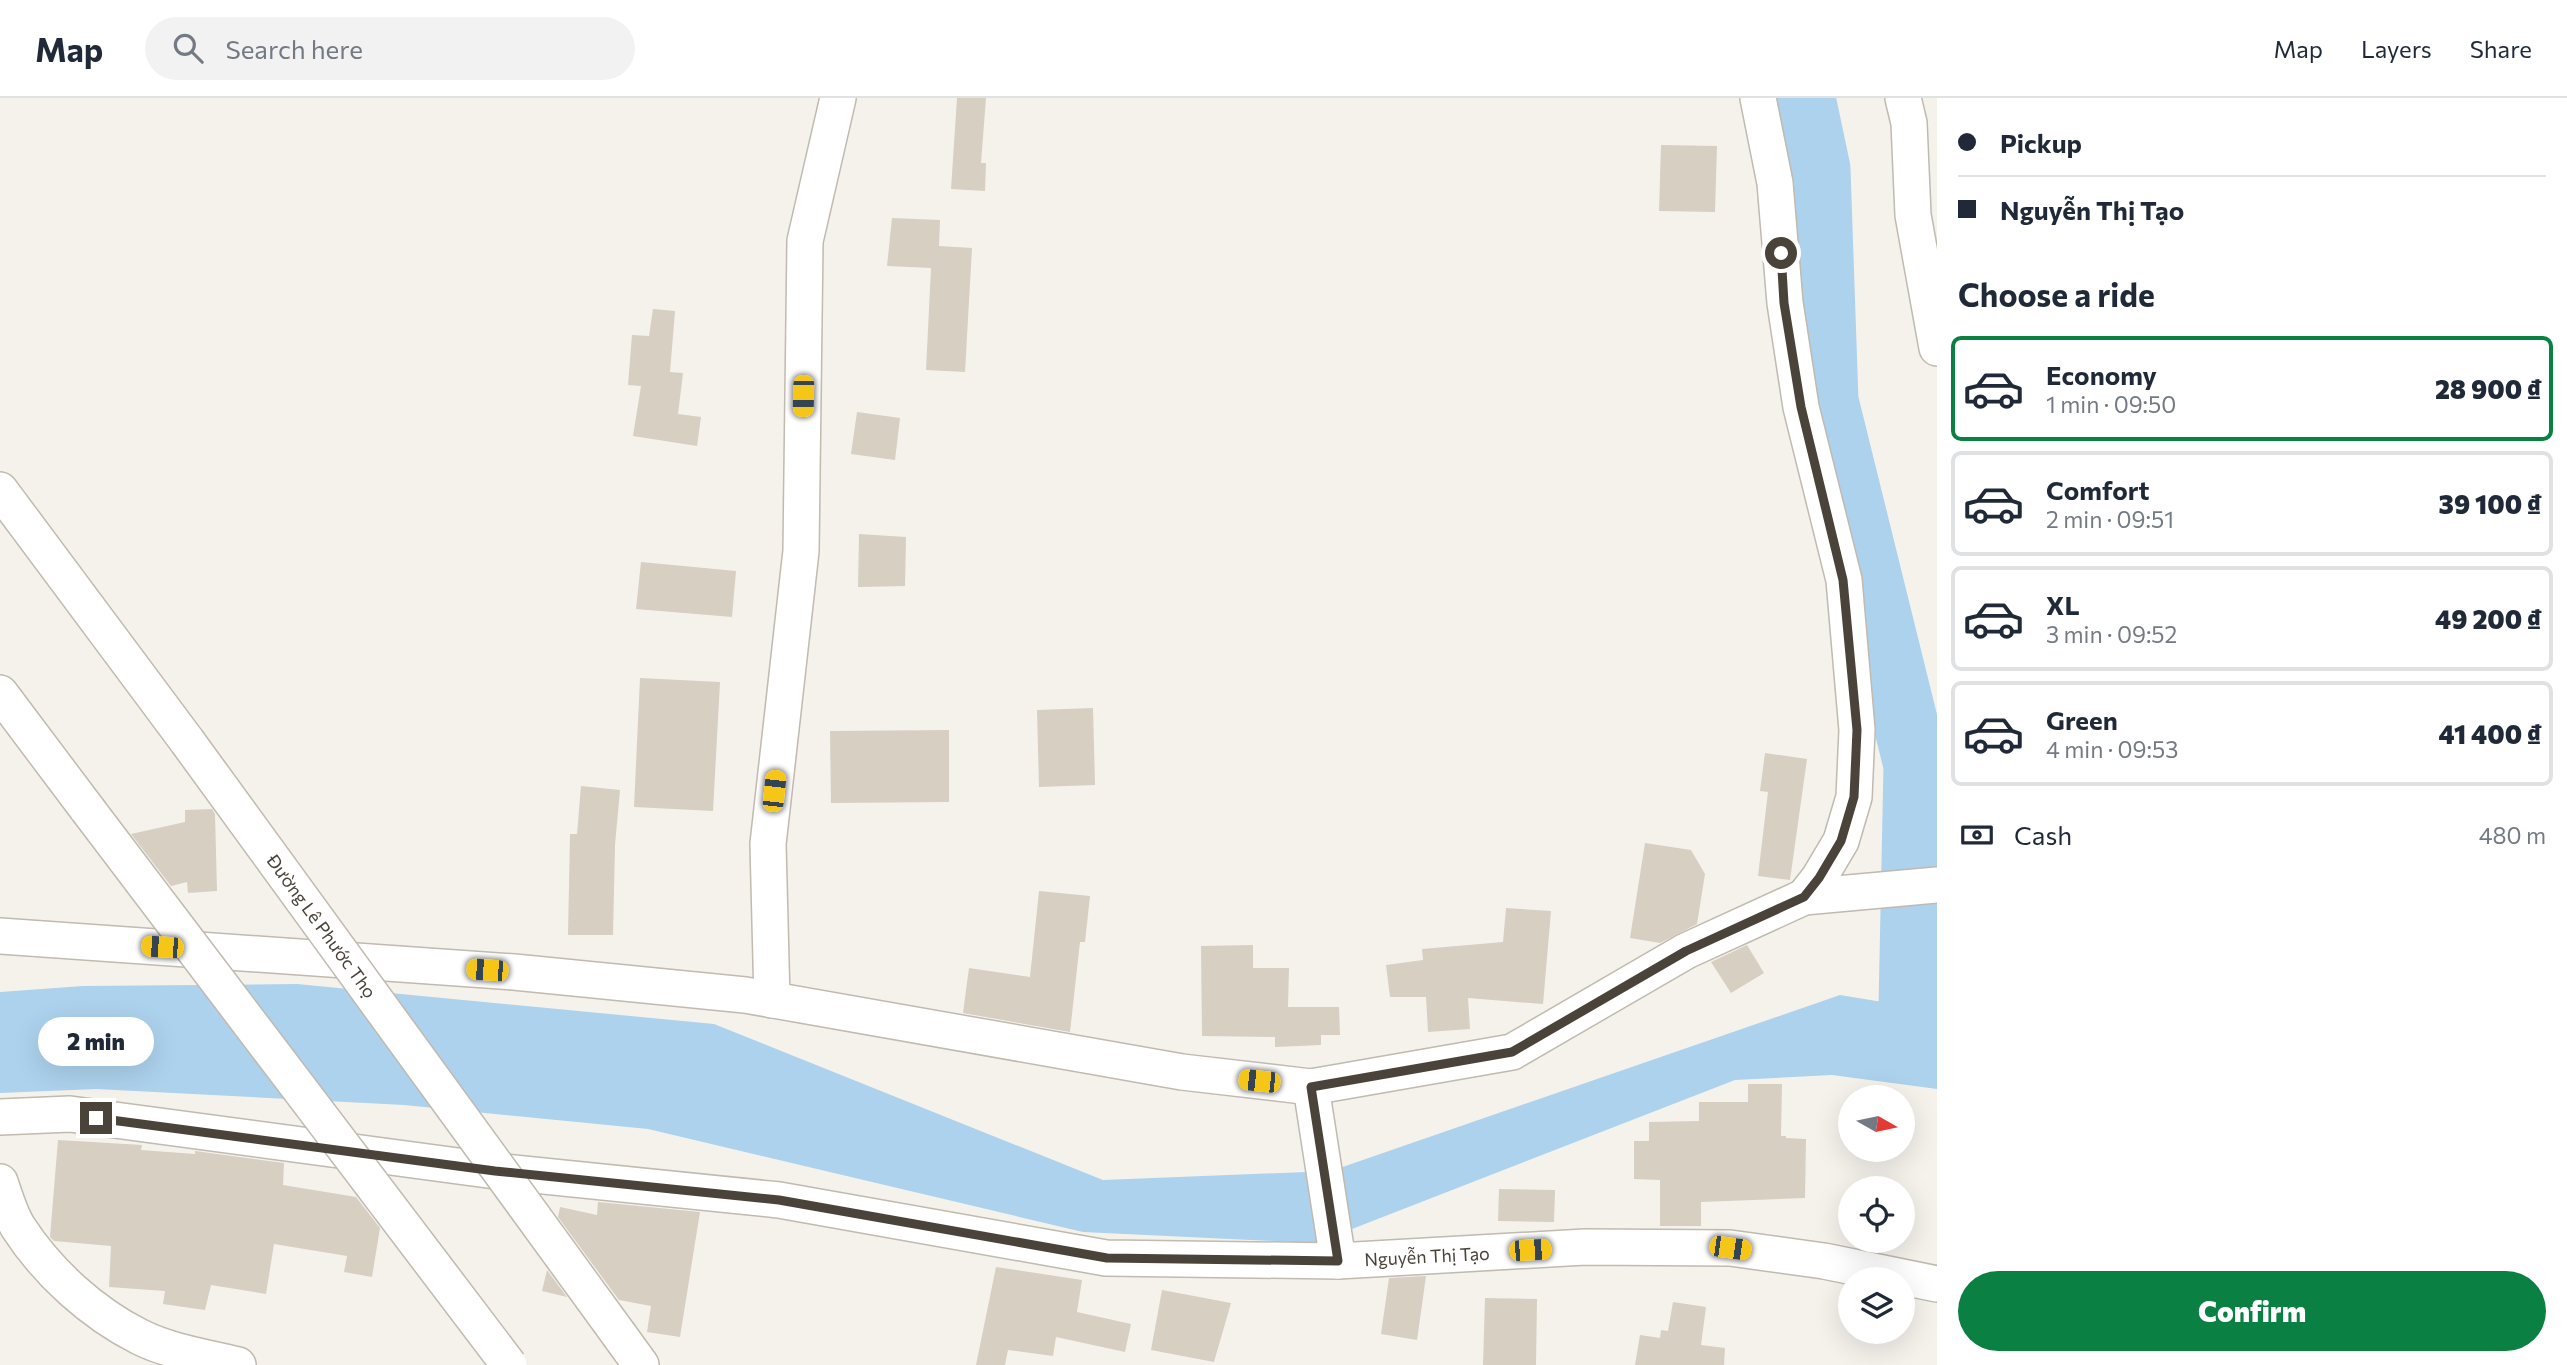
<!DOCTYPE html>
<html lang="en">
<head>
<meta charset="utf-8">
<style>
	body { margin:0; font-family:Commissioner,sans-serif; background:#f2f2f3; color:#1f2937; height:100vh; display:flex; flex-direction:column; font-size:26px; white-space:nowrap }
	* { box-sizing:border-box; margin:0 }
	p { font-size:23px; color:#747a83 }
	.icon { flex:none; width:38px; height:38px; fill:none; stroke:currentColor; stroke-width:2; stroke-linecap:round; stroke-linejoin:round }
	.map { position:relative; flex:1; overflow:hidden }
	.panel { display:flex; flex-direction:column; background:#fff; width:630px }
	.panel>* { flex:none }
	.top-card { display:grid; align-content:center; height:154px; padding:0 21px; background:#fff }
	.needle { width:46px; rotate:99deg }
	.tools { position:absolute; left:1838px; top:987px; display:grid; gap:14px }
	.tools a { display:grid; place-items:center; width:77px; height:77px; border-radius:50%; background:#fff; box-shadow:0 7px 28px #0002; font-size:35px }
	.end { position:absolute; width:32px; height:32px; margin:-16px; border:9px solid #49433a; background:#fff; box-shadow:0 0 0 4px #fff }
	.from { border-radius:50% }
	.bubble { position:absolute; height:49px; border-radius:24px; background:#fff; box-shadow:0 7px 28px #0002; font-size:23px; font-weight:800; line-height:49px; text-align:center }
	.car { position:absolute; width:21px; height:42px; margin:-21px -10px; border-radius:9px; box-shadow:0 0 5px 2px #0007; background:linear-gradient(#f5c518 24%,#345 0 40%,#f5c518 0 76%,#345 0 86%,#f5c518 0) }
	.top-card b { display:flex; align-items:center; gap:24px; height:66px; font-size:26px }
	.top-card b+b { border-top:2px solid #e0e1e3 }
	.top-card i { width:18px; height:18px; background:#1f2937 }
	ul { padding:0; list-style:none }
	li { display:flex; align-items:center; gap:21px; height:105px; margin:0 14px 10px; padding:0 7px; border:4px solid #e0e1e3; border-radius:10px }
	li div { flex:1 }
	li b { display:block; font-size:26px }
	li em { font-style:normal; font-weight:800 }
	li.current { border-color:#0b8043 }
	li>.icon { width:63px; height:63px; stroke-width:1.5 }
	h2 { padding:0 21px; font-size:32px; line-height:84px }
	.pay { display:flex; align-items:center; gap:18px; height:77px; padding:0 21px; font-size:26px }
	.pay p { margin-inline-start:auto }
	.primary-button { display:flex; gap:14px; margin-top:auto; padding:14px 21px }
	.primary-button a { flex:1; height:80px; border-radius:42px; background:#0b8043; color:#fff; font-size:28px; font-weight:800; line-height:80px; text-align:center }
	header { display:flex; align-items:center; gap:42px; box-sizing:border-box; height:98px; padding:0 35px; background:#fff; border-bottom:2px solid #e0e1e3 }
	header strong { font-size:33px }
	nav { display:flex; gap:38px; margin-inline-start:auto; font-size:24px }
	.search { width:490px; height:63px; background:#f2f2f3; display:flex; align-items:center; gap:18px; box-sizing:border-box; padding:0 24px; border-radius:38px; color:#747a83; font-size:26px }
	main { display:flex; flex:1; min-height:0 }
	.map>svg:first-child { display:block }
</style>
</head>
<body>
<header>
<strong>Map</strong>
<div class="search"><svg class="icon" aria-label="search" viewBox="0 0 24 24"><circle cx="10" cy="10" r="6"/><path d="M15 15l6 6"/></svg>Search here</div>
<nav><a>Map</a><a>Layers</a><a>Share</a></nav>
</header>
<main>
<div class="map">
<svg width="1937" height="1267" viewBox="0 0 1937 1267">
	<rect width="100%" height="100%" fill="#f5f2ec"/>
	<polygon fill="#add2ed" points="297,886 714,926 1103,1082 1331,1073 1840,897 1937,913 1937,991 1832,977 1735,982 1316,1145 1083,1134 648,1031 404,1007 96,991 0,995 0,894 83,888"/>
	<g fill="none" stroke-linecap="round" stroke-linejoin="round">
		<polyline stroke="#add2ed" stroke-width="65" points="1803,0 1818,71 1826,303 1916,667 1911,909"/>
	</g>
	<g fill="#d6cfc2">
		<polygon points="957,0 986,0 981,65 986,65 985,93 951,91"/>
		<polygon points="1661,47 1717,48 1715,114 1659,113"/>
		<polygon points="892,120 940,122 939,148 972,150 965,274 926,272 931,170 887,168"/>
		<polygon points="653,211 675,213 670,274 683,275 678,316 701,319 697,348 633,338 641,288 628,287 632,237 649,238"/>
		<polygon points="857,314 900,320 895,362 851,356"/>
		<polygon points="859,436 906,439 905,488 858,489"/>
		<polygon points="641,464 736,473 732,519 636,511"/>
		<polygon points="640,580 720,584 713,713 634,709"/>
		<polygon points="1093,610 1095,687 1039,689 1037,612"/>
		<polygon points="949,632 949,704 831,705 830,633"/>
		<polygon points="1765,655 1807,661 1790,782 1758,778 1768,694 1760,693"/>
		<polygon points="581,688 620,692 615,747 613,837 568,837 570,736 577,736"/>
		<polygon points="212,711 215,716 217,793 188,795 187,784 171,788 131,736 185,724 185,712"/>
		<polygon points="1645,745 1691,752 1705,776 1697,826 1660,845 1630,840"/>
		<polygon points="1039,793 1090,798 1085,844 1080,844 1070,934 963,915 969,870 1030,879"/>
		<polygon points="1506,810 1551,813 1543,906 1468,900 1470,931 1428,934 1426,899 1390,899 1386,867 1423,862 1422,851 1503,844"/>
		<polygon points="1253,847 1253,870 1289,870 1288,909 1339,909 1340,937 1321,937 1321,947 1275,949 1275,939 1202,938 1201,848"/>
		<polygon points="1747,847 1764,875 1731,895 1711,864"/>
		<polygon points="1748,986 1782,986 1781,1038 1786,1038 1786,1040 1806,1041 1805,1100 1701,1104 1701,1128 1660,1128 1660,1082 1634,1081 1634,1043 1649,1043 1649,1024 1699,1023 1699,1004 1748,1004"/>
		<polygon points="58,1042 142,1047 141,1052 195,1056 195,1053 284,1065 283,1087 356,1099 380,1130 372,1179 344,1174 347,1158 274,1146 266,1196 211,1187 205,1212 163,1206 165,1193 109,1189 111,1148 54,1143 50,1139"/>
		<polygon points="1499,1091 1555,1092 1554,1124 1498,1123"/>
		<polygon points="598,1104 700,1114 680,1239 647,1234 651,1208 619,1202 558,1119 560,1109 597,1117"/>
		<polygon points="996,1169 1082,1182 1077,1214 1131,1226 1125,1254 1056,1239 1053,1258 1008,1252 1005,1267 976,1267"/>
		<polygon points="547,1172 567,1199 542,1193"/>
		<polygon points="1426,1178 1417,1242 1381,1236 1389,1180"/>
		<polygon points="1162,1192 1231,1205 1214,1264 1151,1252"/>
		<polygon points="1485,1200 1537,1201 1536,1267 1483,1267"/>
		<polygon points="1673,1204 1706,1209 1701,1247 1725,1250 1724,1267 1635,1267 1640,1237 1660,1240 1661,1232 1668,1233"/>
	</g>
	<g fill="none" stroke-linecap="round" stroke-linejoin="round">
		<g stroke="#c0baaf" stroke-width="38">
			<g id="minor">
				<polyline points="1758,0 1775,85 1785,205 1801,309 1844,482 1857,632 1854,699 1841,743 1819,780 1804,799"/>
				<polyline points="1903,0 1909,25 1913,117 1937,250"/>
				<polyline points="0,392 187,643"/>
				<polyline points="0,595 88,712"/>
				<polyline points="0,838 514,874 745,897 1182,974 1311,989 1512,954 1686,853 1804,799 1937,787"/>
				<polyline points="772,902 768,746 801,453 805,143 838,0"/>
				<polyline points="1311,989 1338,1163"/>
				<polyline points="0,1019 70,1016 495,1073 779,1102 1106,1160 1338,1163 1585,1149 1730,1150 1824,1163 1937,1186"/>
				<path d="M 0,1084 C 5,1099 10,1116 18,1129 C 47,1174 92,1215 140,1239 C 170,1254 206,1259 238,1267"/>
				<polyline points="620,1238 641,1267"/>
			</g>
		</g>
		<use href="#minor" stroke="#fff" stroke-width="35"/>
		<g stroke="#c0baaf" stroke-width="38" stroke-linecap="butt">
			<g id="minor-bridge">
				<polyline points="187,643 620,1238"/>
				<polyline points="88,712 509,1267"/>
			</g>
		</g>
		<use href="#minor-bridge" stroke="#fff" stroke-width="35"/>
	</g>
	<g fill="none" stroke-linecap="round" stroke-linejoin="round">
		<polyline stroke="#49433a" stroke-width="9" points="96,1020 495,1073 779,1102 1107,1160 1338,1163 1311,989 1512,954 1686,853 1804,799 1819,780 1841,743 1854,699 1857,632 1843,482 1801,309 1784,205 1781,155"/>
	</g>
	<g text-anchor="middle" dominant-baseline="central" stroke-width="7" stroke-linejoin="round" paint-order="stroke">
		<g font-size="18" fill="#49433a" stroke="#fff">
			<text transform="translate(322 828) rotate(54)">Đường Lê Phước Thọ</text>
			<text transform="translate(1427 1158) rotate(-3)">Nguyễn Thị Tạo</text>
		</g>
	</g>
</svg>
<div class="tools">
<a><svg class="needle" viewBox="-14 -14 28 28"><path d="M0-13l5 13h-10z" fill="#e53935"/><path d="M0 13l5-13h-10z" fill="#747a83"/></svg></a>
<a><svg class="icon" aria-label="locate" viewBox="0 0 24 24"><circle cx="12" cy="12" r="6"/><path d="M12 2v4M12 18v4M2 12h4M18 12h4"/></svg></a>
<a><svg class="icon" aria-label="layers" viewBox="0 0 24 24"><path d="M12 4l9 5-9 5-9-5zM3 14l9 5 9-5"/></svg></a>
</div>
<i class="end from" style="left:1781px;top:155px"></i>
<i class="end" style="left:96px;top:1020px"></i>
<div class="bubble" style="left:38px;top:919px;width:116px">2 min</div>
<i class="car" style="left:803px;top:298px;rotate:181deg"></i>
<i class="car" style="left:774px;top:693px;rotate:6deg"></i>
<i class="car" style="left:162px;top:849px;rotate:274deg"></i>
<i class="car" style="left:487px;top:872px;rotate:274deg"></i>
<i class="car" style="left:1259px;top:983px;rotate:276deg"></i>
<i class="car" style="left:1730px;top:1150px;rotate:98deg"></i>
<i class="car" style="left:1530px;top:1152px;rotate:87deg"></i>
</div>
<section class="panel">
<div class="top-card">
<b><i class="from"></i>Pickup</b>
<b><i></i>Nguyễn Thị Tạo</b>
</div>
<h2>Choose a ride</h2>
<ul>
<li class="current"><svg class="icon" aria-label="car" viewBox="0 0 24 24"><path d="M5 17H2v-5l4-1 3-4h7l3 4 3 1v5h-3M9 17h6M6 11h13"/><circle cx="7" cy="17" r="2"/><circle cx="17" cy="17" r="2"/></svg><div><b>Economy</b><p>1 min · 09:50</p></div><em>28 900 ₫</em></li>
<li><svg class="icon" aria-label="car" viewBox="0 0 24 24"><path d="M5 17H2v-5l4-1 3-4h7l3 4 3 1v5h-3M9 17h6M6 11h13"/><circle cx="7" cy="17" r="2"/><circle cx="17" cy="17" r="2"/></svg><div><b>Comfort</b><p>2 min · 09:51</p></div><em>39 100 ₫</em></li>
<li><svg class="icon" aria-label="car" viewBox="0 0 24 24"><path d="M5 17H2v-5l4-1 3-4h7l3 4 3 1v5h-3M9 17h6M6 11h13"/><circle cx="7" cy="17" r="2"/><circle cx="17" cy="17" r="2"/></svg><div><b>XL</b><p>3 min · 09:52</p></div><em>49 200 ₫</em></li>
<li><svg class="icon" aria-label="car" viewBox="0 0 24 24"><path d="M5 17H2v-5l4-1 3-4h7l3 4 3 1v5h-3M9 17h6M6 11h13"/><circle cx="7" cy="17" r="2"/><circle cx="17" cy="17" r="2"/></svg><div><b>Green</b><p>4 min · 09:53</p></div><em>41 400 ₫</em></li>
</ul>
<div class="pay"><svg class="icon" aria-label="cash" viewBox="0 0 24 24"><path d="M3 7h18v10H3z"/><circle cx="12" cy="12" r="2"/></svg>Cash<p>480 m</p></div>
<div class="primary-button"><a>Confirm</a></div>
</section>
</main>
</body>
</html>
